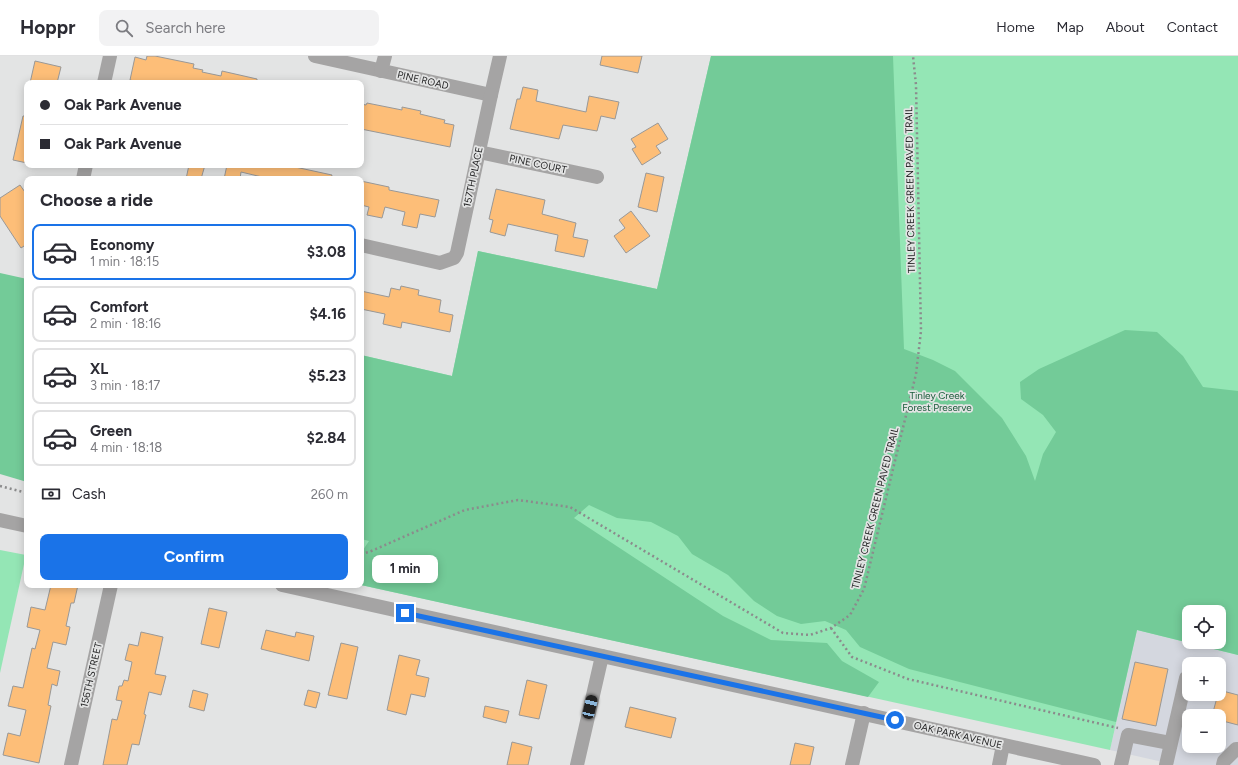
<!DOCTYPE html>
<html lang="en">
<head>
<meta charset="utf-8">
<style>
	body { margin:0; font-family:Figtree,sans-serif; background:#f2f2f3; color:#2b2b33; height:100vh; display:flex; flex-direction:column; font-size:15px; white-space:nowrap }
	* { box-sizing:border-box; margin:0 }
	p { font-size:13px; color:#7c7c81 }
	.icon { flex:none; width:22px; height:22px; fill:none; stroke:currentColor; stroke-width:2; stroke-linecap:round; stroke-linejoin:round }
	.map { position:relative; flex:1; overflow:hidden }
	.details { position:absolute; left:24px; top:120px; width:340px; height:412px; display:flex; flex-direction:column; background:#fff; border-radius:8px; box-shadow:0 2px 10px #0003 }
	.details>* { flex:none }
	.guide { position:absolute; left:24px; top:24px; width:340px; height:88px; border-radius:8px; box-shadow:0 2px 10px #0003; display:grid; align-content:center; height:88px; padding:0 16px; background:#fff }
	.fabs { position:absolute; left:1182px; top:549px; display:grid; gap:8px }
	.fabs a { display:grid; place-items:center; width:44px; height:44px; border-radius:8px; background:#fff; box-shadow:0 2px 10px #0003; font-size:20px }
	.end { position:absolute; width:18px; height:18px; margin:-9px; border:5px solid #1a73e8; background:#fff; box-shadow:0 0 0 2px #fff }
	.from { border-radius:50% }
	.bubble { position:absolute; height:28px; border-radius:8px; background:#fff; box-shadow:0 2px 10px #0003; font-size:13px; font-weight:700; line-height:28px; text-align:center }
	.car { position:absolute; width:12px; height:24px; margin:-12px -6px; border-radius:5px; box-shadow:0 0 3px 1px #0007; background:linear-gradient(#222 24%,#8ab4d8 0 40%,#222 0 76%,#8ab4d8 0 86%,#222 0) }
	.guide b { display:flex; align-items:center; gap:14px; height:38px; font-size:15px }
	.guide b+b { border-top:1px solid #e1e1e2 }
	.guide i { width:10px; height:10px; background:#2b2b33 }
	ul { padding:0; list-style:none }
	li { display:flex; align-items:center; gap:12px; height:56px; margin:0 8px 6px; padding:0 8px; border:2px solid #e1e1e2; border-radius:8px }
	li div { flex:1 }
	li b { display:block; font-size:15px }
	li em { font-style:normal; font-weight:700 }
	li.selected { border-color:#1a73e8 }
	li>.icon { width:36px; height:36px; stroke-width:1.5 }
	h2 { padding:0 16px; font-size:18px; line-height:48px }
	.pay { display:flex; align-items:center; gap:10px; height:44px; padding:0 16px; font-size:15px }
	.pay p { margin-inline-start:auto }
	.button { display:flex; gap:8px; margin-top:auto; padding:8px 16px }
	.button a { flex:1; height:46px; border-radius:8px; background:#1a73e8; color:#fff; font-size:16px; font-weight:700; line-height:46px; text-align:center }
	header { display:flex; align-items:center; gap:24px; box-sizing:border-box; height:56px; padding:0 20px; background:#fff; border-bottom:1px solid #e1e1e2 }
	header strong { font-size:19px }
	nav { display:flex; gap:22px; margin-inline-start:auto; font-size:14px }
	.search { width:280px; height:36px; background:#f2f2f3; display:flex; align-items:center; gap:10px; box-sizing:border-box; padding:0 14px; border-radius:8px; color:#7c7c81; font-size:15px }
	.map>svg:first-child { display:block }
</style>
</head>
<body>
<header>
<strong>Hoppr</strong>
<div class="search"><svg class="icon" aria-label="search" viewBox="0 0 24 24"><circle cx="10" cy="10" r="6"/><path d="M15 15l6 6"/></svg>Search here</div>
<nav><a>Home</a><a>Map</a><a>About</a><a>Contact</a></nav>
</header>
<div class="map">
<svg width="1238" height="709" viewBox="0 0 1238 709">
	<rect width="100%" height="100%" fill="#e3e4e4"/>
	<path fill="#d4d7df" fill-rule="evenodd" d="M 1137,574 L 1238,599 L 1238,709 L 1176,709 L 1110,694 ZM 1189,608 L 1219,608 L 1219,638 L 1189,638 ZM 1189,660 L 1219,660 L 1219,690 L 1189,690 Z"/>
	<g fill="#94e6b5" fill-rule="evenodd">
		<path d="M 711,0 L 1238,0 L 1238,599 L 1137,574 L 1110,694 L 361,529 L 361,299 L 452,320 L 478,195 L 657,233 ZM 1189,556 L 1219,556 L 1219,586 L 1189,586 Z"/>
		<polygon points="0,494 26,499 0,617"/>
	</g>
	<g fill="#73cb98" fill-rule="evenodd">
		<path d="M 711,0 L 893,0 L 904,293 L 933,304 L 955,315 L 1002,362 L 1026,400 L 1035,425 L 1043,398 L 1056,376 L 1043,359 L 1021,343 L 1020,326 L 1039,313 L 1125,274 L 1157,276 L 1183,300 L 1203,331 L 1238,335 L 1238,599 L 1137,574 L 1116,666 L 909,613 L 860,591 L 846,574 L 825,565 L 801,568 L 777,560 L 754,545 L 728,519 L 692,498 L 678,480 L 651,466 L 617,462 L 589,449 L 574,462 L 723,560 L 771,584 L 827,587 L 842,605 L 879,626 L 868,641 L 361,529 L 361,497 L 369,485 L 361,483 L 361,299 L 452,320 L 478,195 L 657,233 ZM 1189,556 L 1219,556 L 1219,586 L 1189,586 Z"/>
		<polygon points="0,217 27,223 27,426 0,418"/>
	</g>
	<g fill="#fdbe78" stroke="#999897">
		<polygon points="147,0 155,0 194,8 193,12 203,14 202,16 221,20 222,15 257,23 257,27 142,27 130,24 135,1 146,4"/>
		<polygon points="602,0 642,0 638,17 600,9"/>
		<polygon points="35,5 61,11 57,27 30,27"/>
		<polygon points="523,31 538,34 536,45 586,56 589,40 619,46 615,63 601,60 597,75 563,69 559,83 510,73 517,43 520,43"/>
		<polygon points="367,47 402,54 402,51 421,55 420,58 445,64 444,67 454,69 450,91 361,73 361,48 366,49"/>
		<polygon points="23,60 27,60 27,107 13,104"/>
		<polygon points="658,67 668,83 656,90 661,97 642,109 632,93 636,91 631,83"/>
		<polygon points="189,109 205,109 201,123 186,123"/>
		<polygon points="227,109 296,109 295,111 332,119 331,123 262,123 262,121 241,116 240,123 224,123"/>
		<polygon points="646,117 664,121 657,156 638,151"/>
		<polygon points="361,125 389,131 389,134 439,144 435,161 420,158 417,172 402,169 405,156 385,151 382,162 367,159 369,151 361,149"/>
		<polygon points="20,129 27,139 27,188 21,192 0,160 0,142"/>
		<polygon points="496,133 545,144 542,158 576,167 573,181 588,184 584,201 555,195 558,179 508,168 505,180 490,176 493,164 489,163"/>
		<polygon points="631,155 650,180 626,197 614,180 625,172 619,164"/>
		<polygon points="401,230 419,234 418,239 441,244 439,256 453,259 450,276 402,266 401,272 383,268 385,258 361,253 361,235 389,241 391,232 400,234"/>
		<polygon points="51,529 78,529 74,547 71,547 66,570 70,571 66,589 53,586 47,612 60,615 57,630 52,628 48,649 51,650 39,707 3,699 8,677 20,680 26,654 8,650 13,630 23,632 32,592 35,593 40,574 27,571 31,551 45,554"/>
		<polygon points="209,552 227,556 219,592 201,588"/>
		<polygon points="266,574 295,581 296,576 314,580 309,605 261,593"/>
		<polygon points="141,576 163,581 155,618 166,620 161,639 149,636 144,658 146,659 139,689 132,688 127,709 103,709 112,663 117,664 122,645 116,644 119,630 122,630 124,624 128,625 132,606 125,604 129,588 138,590"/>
		<polygon points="341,587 358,591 347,643 328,639"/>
		<polygon points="399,599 420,604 416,619 429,622 425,641 411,638 406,659 387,654"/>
		<polygon points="1135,606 1168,613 1156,670 1122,663"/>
		<polygon points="527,624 547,629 539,663 519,659"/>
		<polygon points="193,634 208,638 204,655 189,651"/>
		<polygon points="308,634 320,637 316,652 304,649"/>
		<polygon points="1219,634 1238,639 1238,669 1219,664 1219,660 1212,660"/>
		<polygon points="485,650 509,655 506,667 483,661"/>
		<polygon points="630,651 676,662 671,682 625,671"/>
		<polygon points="512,686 532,691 528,709 507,709"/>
		<polygon points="795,687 814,691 810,709 790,709"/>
	</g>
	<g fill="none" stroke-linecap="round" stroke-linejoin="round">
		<g stroke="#8b8b8c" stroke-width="2.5" stroke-dasharray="2 3" stroke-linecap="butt">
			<polyline points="0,430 27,437"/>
			<polyline points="361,498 369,496 465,454 518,444 570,451 783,577 810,579 831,572 850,559 864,533 916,318 921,275 916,29 913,0"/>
			<polyline points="831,572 852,601 908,623 1118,672"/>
		</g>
		<g stroke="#a5a4a4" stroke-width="14">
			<polyline points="315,0 491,39 500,0"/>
			<polyline points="381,15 385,0"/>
			<polyline points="104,27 110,0"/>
			<polyline points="479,96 597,121"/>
			<polyline points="83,123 86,109"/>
			<polyline points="361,189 440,207 454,202 457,197 491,39"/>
			<polyline points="0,464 27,470"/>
			<polyline points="282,529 1094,709"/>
			<polyline points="71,709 111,529"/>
			<polyline points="577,709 602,600"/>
			<polyline points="852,709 864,657"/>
			<polyline points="999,709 1003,689"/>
			<polyline points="1121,709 1128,679 1170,687"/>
			<polyline points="1166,709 1186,622"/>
			<polyline points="1223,709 1224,705 1236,693 1238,693"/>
		</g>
	</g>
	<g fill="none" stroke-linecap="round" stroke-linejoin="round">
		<polyline stroke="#1a73e8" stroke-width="5" points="405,557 895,664"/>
	</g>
	<g text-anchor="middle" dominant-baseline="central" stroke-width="3.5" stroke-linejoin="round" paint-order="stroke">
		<g font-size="10" fill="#1f1f20" stroke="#e3e4e4">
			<text transform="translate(423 24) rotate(13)">PINE ROAD</text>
			<text transform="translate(538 108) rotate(12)">PINE COURT</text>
			<text transform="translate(473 121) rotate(-78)">157TH PLACE</text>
			<text transform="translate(910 134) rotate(-91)">TINLEY CREEK GREEN PAVED TRAIL</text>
			<text transform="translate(875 452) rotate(-76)">TINLEY CREEK GREEN PAVED TRAIL</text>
			<text transform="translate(91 619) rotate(-77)">156TH STREET</text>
			<text transform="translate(958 679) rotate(13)">OAK PARK AVENUE</text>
		</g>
		<g font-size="10" fill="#185a39" stroke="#e3e4e4">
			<text x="937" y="339">Tinley Creek<tspan x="937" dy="12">Forest Preserve</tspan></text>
		</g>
	</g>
</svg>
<div class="fabs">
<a><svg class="icon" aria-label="locate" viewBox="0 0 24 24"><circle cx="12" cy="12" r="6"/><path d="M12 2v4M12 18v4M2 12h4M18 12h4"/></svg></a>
<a>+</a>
<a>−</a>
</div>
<i class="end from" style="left:895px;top:664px"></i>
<i class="end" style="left:405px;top:557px"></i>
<div class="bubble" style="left:372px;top:499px;width:66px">1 min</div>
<i class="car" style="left:590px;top:651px;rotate:13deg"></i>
<div class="guide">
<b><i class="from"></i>Oak Park Avenue</b>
<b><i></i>Oak Park Avenue</b>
</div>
<section class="details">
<h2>Choose a ride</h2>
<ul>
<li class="selected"><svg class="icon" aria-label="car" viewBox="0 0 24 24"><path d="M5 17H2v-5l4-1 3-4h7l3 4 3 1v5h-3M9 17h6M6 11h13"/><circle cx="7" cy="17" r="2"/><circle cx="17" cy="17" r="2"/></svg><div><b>Economy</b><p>1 min · 18:15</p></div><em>$3.08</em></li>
<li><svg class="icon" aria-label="car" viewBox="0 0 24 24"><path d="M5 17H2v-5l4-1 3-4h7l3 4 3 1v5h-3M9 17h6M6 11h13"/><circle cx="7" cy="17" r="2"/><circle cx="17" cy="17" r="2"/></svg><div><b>Comfort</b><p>2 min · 18:16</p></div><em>$4.16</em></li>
<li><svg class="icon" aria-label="car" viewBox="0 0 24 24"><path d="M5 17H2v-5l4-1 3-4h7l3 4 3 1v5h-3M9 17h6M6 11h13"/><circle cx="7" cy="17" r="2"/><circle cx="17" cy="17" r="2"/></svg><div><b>XL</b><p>3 min · 18:17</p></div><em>$5.23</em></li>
<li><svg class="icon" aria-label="car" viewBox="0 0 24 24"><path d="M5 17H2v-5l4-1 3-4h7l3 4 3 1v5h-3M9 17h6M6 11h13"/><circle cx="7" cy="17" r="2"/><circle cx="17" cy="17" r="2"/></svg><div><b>Green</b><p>4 min · 18:18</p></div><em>$2.84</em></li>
</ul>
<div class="pay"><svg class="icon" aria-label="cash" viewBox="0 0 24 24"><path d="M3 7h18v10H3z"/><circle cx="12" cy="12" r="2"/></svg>Cash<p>260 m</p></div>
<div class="button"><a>Confirm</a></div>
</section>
</div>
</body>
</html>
